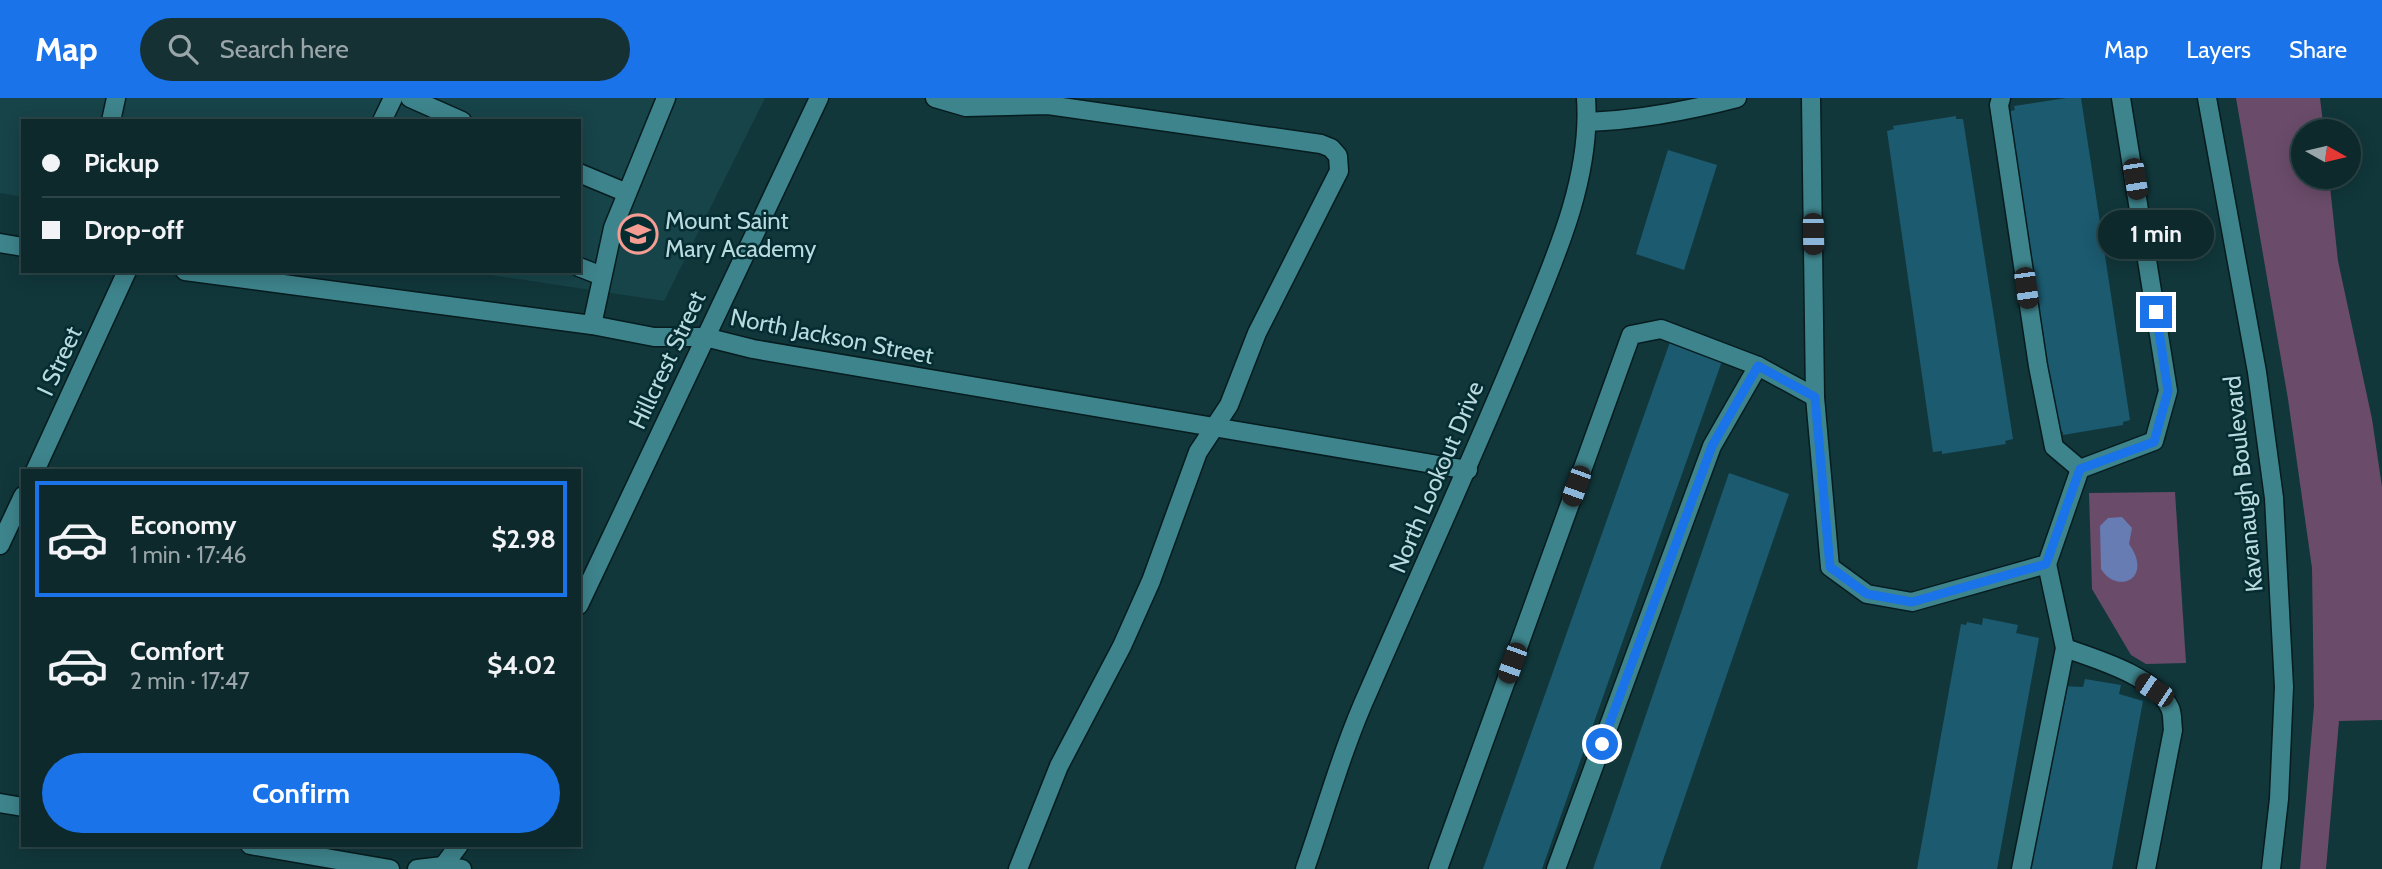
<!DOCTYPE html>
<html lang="en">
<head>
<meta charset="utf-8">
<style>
	body { margin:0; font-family:Cabin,sans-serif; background:#163134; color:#f1f3f6; height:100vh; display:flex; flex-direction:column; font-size:26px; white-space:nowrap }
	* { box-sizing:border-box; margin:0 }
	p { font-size:23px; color:#9aa6a9 }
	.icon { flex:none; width:38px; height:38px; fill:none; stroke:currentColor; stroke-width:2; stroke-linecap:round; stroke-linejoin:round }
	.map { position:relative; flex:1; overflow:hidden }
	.sheet { position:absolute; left:21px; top:371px; width:560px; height:378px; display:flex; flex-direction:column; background:#0d292c; border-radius:0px; box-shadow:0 4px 18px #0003,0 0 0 2px #2d4548 }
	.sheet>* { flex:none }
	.top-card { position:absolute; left:21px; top:21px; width:560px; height:154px; border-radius:0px; box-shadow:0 4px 18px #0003,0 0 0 2px #2d4548; display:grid; align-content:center; height:154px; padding:0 21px; background:#0d292c }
	.needle { width:46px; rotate:98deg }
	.fabs { position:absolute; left:2291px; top:21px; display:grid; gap:14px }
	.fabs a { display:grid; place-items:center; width:70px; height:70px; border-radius:50%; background:#0d292c; box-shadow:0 4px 18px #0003,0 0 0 2px #2d4548; font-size:35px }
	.end { position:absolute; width:32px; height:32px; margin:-16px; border:9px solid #1a73e8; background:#fff; box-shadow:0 0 0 4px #fff }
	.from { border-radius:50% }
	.bubble { position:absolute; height:49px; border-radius:24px; background:#0d292c; box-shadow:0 4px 18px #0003,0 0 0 2px #2d4548; font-size:23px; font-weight:700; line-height:49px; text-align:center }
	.car { position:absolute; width:21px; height:42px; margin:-21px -10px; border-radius:9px; box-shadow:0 0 5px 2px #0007; background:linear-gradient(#222 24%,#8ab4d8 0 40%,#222 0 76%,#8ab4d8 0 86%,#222 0) }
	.top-card b { display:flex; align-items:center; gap:24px; height:66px; font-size:26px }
	.top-card b+b { border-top:2px solid #2d4548 }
	.top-card i { width:18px; height:18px; background:#f1f3f6 }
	ul { padding:12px 0 0; list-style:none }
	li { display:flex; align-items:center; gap:21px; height:116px; margin:0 14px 10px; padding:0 7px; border:4px solid transparent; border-radius:0px }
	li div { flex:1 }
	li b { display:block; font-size:26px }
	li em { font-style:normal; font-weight:700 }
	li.on { border-color:#1a73e8 }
	li>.icon { width:63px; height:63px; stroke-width:1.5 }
	.button { display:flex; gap:14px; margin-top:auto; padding:14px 21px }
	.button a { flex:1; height:80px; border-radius:42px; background:#1a73e8; color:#fff; font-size:28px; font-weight:700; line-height:80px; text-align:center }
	header { display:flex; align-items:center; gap:42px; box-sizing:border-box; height:98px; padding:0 35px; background:#1a73e8; color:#fff }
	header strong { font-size:33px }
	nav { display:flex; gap:38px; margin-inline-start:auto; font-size:24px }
	.search { width:490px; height:63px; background:#163134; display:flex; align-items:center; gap:18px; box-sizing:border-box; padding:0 24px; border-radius:38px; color:#9aa6a9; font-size:26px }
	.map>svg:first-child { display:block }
</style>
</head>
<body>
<header>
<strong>Map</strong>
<div class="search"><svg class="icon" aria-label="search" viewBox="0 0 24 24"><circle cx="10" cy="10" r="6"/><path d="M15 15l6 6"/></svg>Search here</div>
<nav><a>Map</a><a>Layers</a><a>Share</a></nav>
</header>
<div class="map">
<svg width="2382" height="771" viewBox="0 0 2382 771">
	<rect width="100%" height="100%" fill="#11373b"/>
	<polygon fill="#174449" points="0,0 765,0 664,203 464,173 579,173 579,23 23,23 23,99 0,95"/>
	<g fill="#6a4c6a">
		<polygon points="2236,0 2320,0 2324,33 2303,33 2303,79 2329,79 2338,163 2372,321 2382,389 2382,622 2339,623 2326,771 2300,771 2314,608 2312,470 2288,301"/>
		<polygon points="2175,394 2186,565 2146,566 2131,557 2092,491 2089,395"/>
	</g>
	<path fill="#667cb2" d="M 2122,419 L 2132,430 L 2129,446 C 2154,481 2117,497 2101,471 L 2100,428 L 2108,420 Z"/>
	<g fill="#1c5a70">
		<polygon points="2066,0 2081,0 2130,322 2123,324 2123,327 2063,337 2063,334 2055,335 2042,252 2045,251 2014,61 2016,60 2012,35 2010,35 2007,14 2015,12 2014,8"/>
		<polygon points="1956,18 1956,21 1963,21 2013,341 2005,343 2006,346 1942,356 1942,353 1933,354 1887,33 1894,31 1893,28"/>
		<polygon points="1668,52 1717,67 1684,172 1636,156"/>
		<polygon points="1670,244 1722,263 1542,771 1483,771"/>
		<polygon points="1729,375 1789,396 1660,771 1593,771"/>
		<polygon points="1983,520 2018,527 2016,535 2039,540 1997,771 1917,771 1961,526 1966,527 1967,524 1982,527"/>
		<polygon points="2085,581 2121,587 2119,596 2143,603 2112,771 2028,771 2062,588 2083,589"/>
	</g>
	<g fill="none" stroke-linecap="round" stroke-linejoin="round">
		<g stroke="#061c1f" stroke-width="21">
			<g id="minor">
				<polyline points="410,0 462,23"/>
				<polyline points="935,0 966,9 1048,7 1321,46 1331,50 1338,58 1339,73 1257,235 1229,307 1198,354 1151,483 1122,548 1059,668 1018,771"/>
				<polyline points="1811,0 1815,299 1830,469 1867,496 1912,504 2047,466 2080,371 2154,343 2168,293 2121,0"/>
				<polyline points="2001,0 1999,7 2038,268 2054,349 2080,371"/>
				<polyline points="2207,0 2257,274 2274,400 2284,589 2279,701 2271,771"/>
				<polyline points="111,23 116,0"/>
				<polyline points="382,23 393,0"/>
				<path d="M 1588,24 C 1639,22 1687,13 1737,0"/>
				<polyline points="579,75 627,95"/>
				<polyline points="0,145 23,149"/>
				<polyline points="579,169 602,178"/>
				<polyline points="185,173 592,227 654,239 705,239 753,251 1468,372"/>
				<polyline points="592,227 613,130 666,0"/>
				<polyline points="35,373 127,173"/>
				<polyline points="0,447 23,398"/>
				<polyline points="579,507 819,0"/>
				<path d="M 2065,550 C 2096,561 2155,578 2170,610 C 2173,616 2172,626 2173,632 L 2146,771"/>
				<polyline points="0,705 23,709"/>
				<polyline points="250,747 390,771"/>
				<polyline points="417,771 443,768 462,771"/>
				<polyline points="441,771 459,747"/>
				<path d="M 1305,771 C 1326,711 1343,649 1369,592 C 1419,477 1471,364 1519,248 C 1550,171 1592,85 1586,0"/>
				<polyline points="1438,771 1631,237 1661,231 1758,268 1815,299"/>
				<polyline points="1556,771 1712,348 1758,268"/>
				<polyline points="2021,771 2065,550 2047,466"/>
			</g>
		</g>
		<use href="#minor" stroke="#3e848c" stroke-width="18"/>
	</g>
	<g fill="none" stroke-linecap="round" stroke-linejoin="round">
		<polyline stroke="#1a73e8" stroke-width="9" points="1602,646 1712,348 1758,268 1815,299 1830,469 1867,496 1912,504 2046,466 2080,371 2154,344 2168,293 2156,214"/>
	</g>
	<defs>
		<g id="school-ring" transform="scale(2.0125)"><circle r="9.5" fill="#052d31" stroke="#f59c93" stroke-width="1.5"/><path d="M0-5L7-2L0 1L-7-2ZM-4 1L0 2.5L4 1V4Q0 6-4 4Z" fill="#f59c93"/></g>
	</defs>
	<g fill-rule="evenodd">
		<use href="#school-ring" x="638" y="136"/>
	</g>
	<g text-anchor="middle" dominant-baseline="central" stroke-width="5" stroke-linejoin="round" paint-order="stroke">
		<g font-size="24" fill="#b9dade" stroke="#052d31" text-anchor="start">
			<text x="665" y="122">Mount Saint<tspan x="665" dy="28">Mary Academy</tspan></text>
		</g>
		<g font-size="24" fill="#b9dade" stroke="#052d31">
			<text transform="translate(832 238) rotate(11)">North Jackson Street</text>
			<text transform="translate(667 262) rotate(-65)">Hillcrest Street</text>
			<text transform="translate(59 263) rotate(-65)">I Street</text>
			<text transform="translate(1436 379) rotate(-67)">North Lookout Drive</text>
			<text transform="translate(2243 386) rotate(-96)">Kavanaugh Boulevard</text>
		</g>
	</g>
</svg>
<div class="fabs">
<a><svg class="needle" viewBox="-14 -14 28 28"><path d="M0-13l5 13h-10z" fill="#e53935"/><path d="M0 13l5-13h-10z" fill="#9aa6a9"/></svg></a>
</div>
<i class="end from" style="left:1602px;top:646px"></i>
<i class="end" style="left:2156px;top:214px"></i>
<div class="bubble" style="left:2098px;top:112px;width:116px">1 min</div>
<i class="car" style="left:2135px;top:81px;rotate:171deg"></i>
<i class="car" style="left:1813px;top:136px;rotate:179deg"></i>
<i class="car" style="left:2026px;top:190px;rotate:172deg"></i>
<i class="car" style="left:1576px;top:388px;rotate:200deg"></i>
<i class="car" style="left:1512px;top:565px;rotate:200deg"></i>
<i class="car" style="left:2154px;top:592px;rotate:304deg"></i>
<div class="top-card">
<b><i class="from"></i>Pickup</b>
<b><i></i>Drop-off</b>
</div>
<section class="sheet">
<ul>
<li class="on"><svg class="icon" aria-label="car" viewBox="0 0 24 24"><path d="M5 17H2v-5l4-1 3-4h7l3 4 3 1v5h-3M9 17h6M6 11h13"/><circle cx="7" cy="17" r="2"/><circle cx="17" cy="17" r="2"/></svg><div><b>Economy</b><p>1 min · 17:46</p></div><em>$2.98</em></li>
<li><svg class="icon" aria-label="car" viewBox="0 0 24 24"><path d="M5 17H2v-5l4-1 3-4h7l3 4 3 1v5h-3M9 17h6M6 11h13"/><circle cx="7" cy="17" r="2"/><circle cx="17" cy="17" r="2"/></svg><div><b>Comfort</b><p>2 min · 17:47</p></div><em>$4.02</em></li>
</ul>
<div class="button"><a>Confirm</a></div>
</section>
</div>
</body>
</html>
